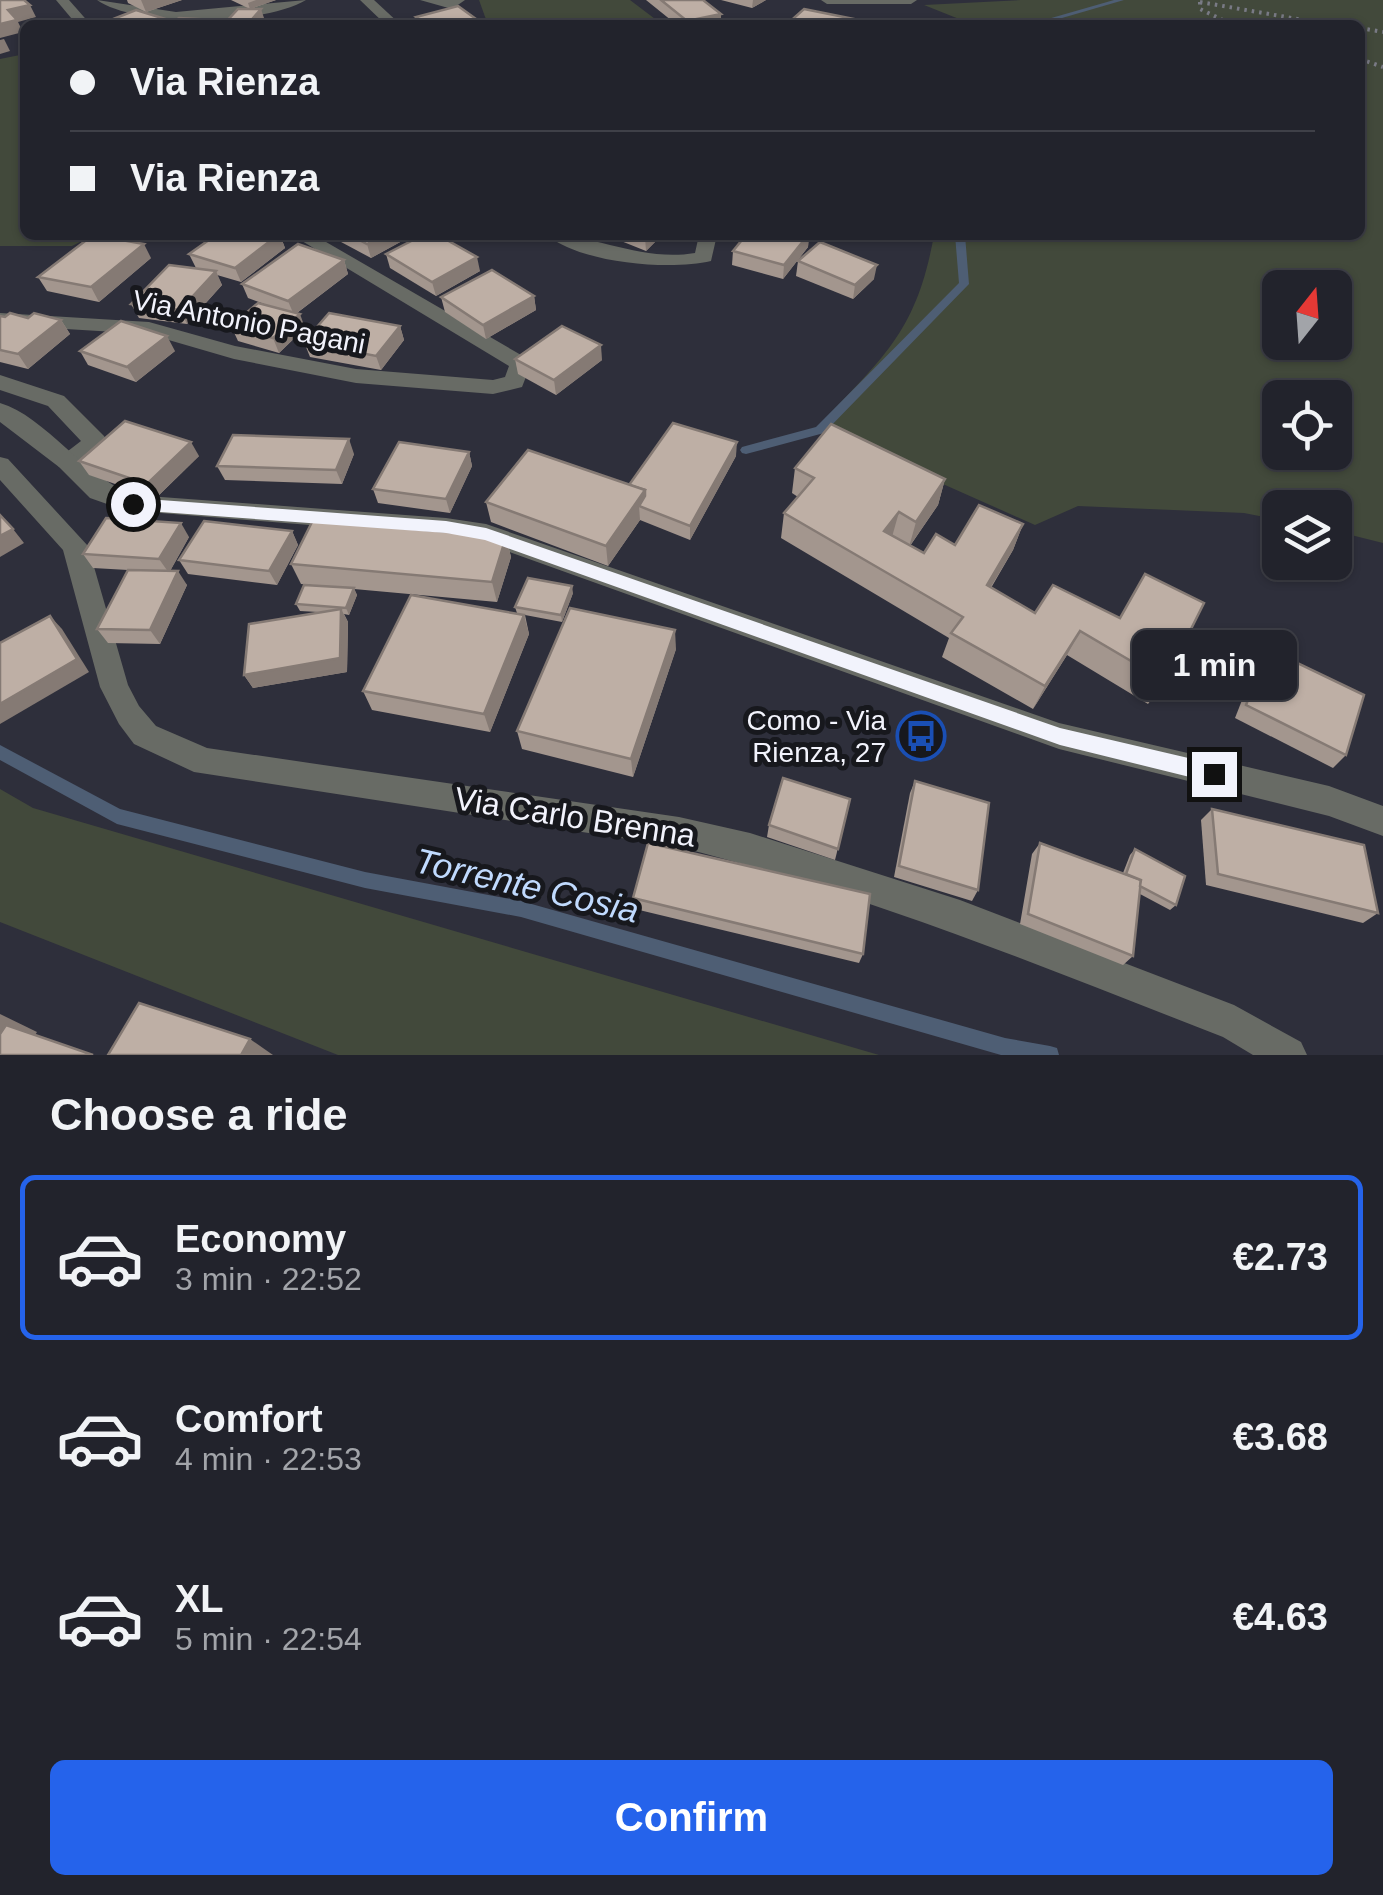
<!DOCTYPE html>
<html lang="en">
<head>
<meta charset="utf-8">
<style>
	body { margin:0; font-family:Arial,sans-serif; background:#2e2f38; color:#f1f3f6; height:100vh; display:flex; flex-direction:column; font-size:38px; white-space:nowrap }
	* { box-sizing:border-box; margin:0 }
	p { font-size:32px; color:#a2a4a9 }
	.icon { flex:none; width:55px; height:55px; fill:none; stroke:currentColor; stroke-width:2; stroke-linecap:round; stroke-linejoin:round }
	.map { position:relative; height:1055px; overflow:hidden }
	.sheet { display:flex; flex-direction:column; background:#22232c; flex:1 }
	.sheet>* { flex:none }
	.guide { position:absolute; left:20px; top:20px; width:1345px; height:220px; border-radius:15px; box-shadow:0 2px 8px #0004,0 0 0 2px #3f4048; display:grid; align-content:center; height:220px; padding:0 50px; background:#22232c }
	.needle { width:65px; rotate:17deg }
	.controls { position:absolute; left:1262px; top:270px; display:grid; gap:20px }
	.controls a { display:grid; place-items:center; width:90px; height:90px; border-radius:15px; background:#22232c; box-shadow:0 2px 8px #0004,0 0 0 2px #3f4048; font-size:50px }
	.end { position:absolute; width:45px; height:45px; margin:-22px; border:12px solid #f2f3fc; background:#111; box-shadow:0 0 0 5px #111 }
	.from { border-radius:50% }
	.bubble { position:absolute; height:70px; border-radius:15px; background:#22232c; box-shadow:0 2px 8px #0004,0 0 0 2px #3f4048; font-size:32px; font-weight:600; line-height:70px; text-align:center }
	.guide b { display:flex; align-items:center; gap:35px; height:95px; font-size:38px }
	.guide b+b { border-top:2px solid #3f4048 }
	.guide i { width:25px; height:25px; background:#f1f3f6 }
	ul { padding:0; list-style:none }
	li { display:flex; align-items:center; gap:30px; height:165px; margin:0 20px 15px; padding:0 30px; border:5px solid transparent; border-radius:15px }
	li div { flex:1 }
	li b { display:block; font-size:38px }
	li em { font-style:normal; font-weight:600 }
	li.selected { border-color:#2563eb }
	li>.icon { width:90px; height:90px; stroke-width:1.5 }
	h2 { padding:0 50px; font-size:45px; line-height:120px }
	.button { display:flex; gap:20px; margin-top:auto; padding:20px 50px }
	.button a { flex:1; height:115px; border-radius:15px; background:#2563eb; color:#fff; font-size:40px; font-weight:600; line-height:115px; text-align:center }
	.map>svg:first-child { display:block }
</style>
</head>
<body>
<div class="map">
<svg width="1383" height="1055" viewBox="0 0 1383 1055">
	<rect width="100%" height="100%" fill="#2e2f3b"/>
	<g fill="#42493b" fill-rule="evenodd">
		<polygon points="479,0 630,0 663,25 488,25"/>
		<path d="M 1021,0 L 1383,0 L 1383,543 L 1335,531 L 1335,508 L 1280,508 L 1280,520 L 1244,513 L 1078,506 L 1035,525 L 817,428 C 882,357 916,335 934,235 L 1360,235 L 1360,25 L 974,25 L 924,5 ZM 1280,288 L 1335,288 L 1335,342 L 1280,342 ZM 1280,398 L 1335,398 L 1335,452 L 1280,452 Z"/>
		<polygon points="25,54 25,235 94,235 72,246 0,246 0,59"/>
		<polygon points="0,789 33,808 879,1055 338,1055 0,922"/>
	</g>
	<g fill="none" stroke-linecap="round" stroke-linejoin="round">
		<g fill="#4e5e74" fill-rule="evenodd">
			<polygon points="1114,0 1124,0 1038,25 1027,25"/>
			<polygon points="955,235 965,235 969,284 824,433 746,454 742,453 740,450 742,447 816,427 959,283"/>
			<polygon points="0,745 120,809 365,872 521,901 1005,1038 1050,1046 1057,1048 1059,1055 1001,1055 521,917 365,888 117,824 0,760"/>
		</g>
		<g stroke="#797a85" stroke-width="4" stroke-dasharray="2.5 5" stroke-linecap="butt">
			<polyline points="1200,2 1332,25"/>
			<polyline points="1200,2 1200,9 1233,25"/>
			<polyline points="1360,28 1383,32"/>
			<polyline points="1360,59 1383,67"/>
		</g>
		<polygon fill="#686b65" fill-rule="evenodd" points="420,0 465,0 452,9"/>
		<g fill="#686b65" fill-rule="evenodd">
			<polygon points="56,0 69,0 91,25 77,25"/>
			<polygon points="360,0 374,0 401,25 386,25"/>
			<polygon points="292,235 314,235 528,359 531,364 522,387 493,394 356,383 234,359 148,334 0,325 0,313 149,322 235,346 356,369 493,380 505,377 509,366"/>
			<path d="M 547,235 C 598,235 642,262 695,253 L 699,235 L 717,235 L 711,261 C 669,271 580,263 547,235 Z"/>
			<path d="M 0,375 L 64,396 L 104,436 L 108,442 C 98,455 76,472 59,467 L 55,461 L 81,441 L 48,406 L 0,390 Z"/>
			<path d="M 0,457 L 8,459 L 88,546 L 128,685 L 139,706 L 156,726 L 207,748 L 679,817 L 750,833 L 960,900 L 1234,1005 L 1301,1042 L 1307,1055 L 1253,1055 L 1223,1037 C 1043,967 866,894 679,847 L 194,772 L 134,744 L 119,724 L 100,687 L 63,550 L 0,480 Z"/>
		</g>
		<g fill="#686b65" fill-rule="evenodd">
			<path d="M 97,0 L 176,12 L 306,0 C 265,25 137,28 97,0 Z"/>
			<polygon points="821,0 917,0 911,4 827,4"/>
			<path d="M 0,403 C 45,416 85,478 134,495 L 446,518 L 486,524 L 1059,723 L 1329,786 L 1383,806 L 1383,836 L 1329,816 L 1059,749 L 484,543 L 446,536 L 124,510 L 90,498 L 59,467 L 0,422 Z"/>
		</g>
	</g>
	<g fill="#a3968e">
		<polygon points="127,0 182,0 146,12 128,3"/>
		<polygon points="231,0 276,0 250,9"/>
		<polygon points="646,0 703,0 721,14 721,25 677,25"/>
		<polygon points="721,0 766,0 752,8"/>
		<polygon points="216,235 280,235 285,248 241,282 217,275 222,285 187,324 139,318 131,304 196,268 189,254"/>
		<polygon points="328,235 413,235 371,258"/>
		<polygon points="606,235 662,235 646,251"/>
		<polygon points="746,235 809,235 808,247 783,279 732,265 733,251"/>
		<polygon points="838,235 863,235 861,239"/>
		<polygon points="386,254 480,271 436,296 390,268"/>
		<polygon points="151,258 99,302 47,291 38,277"/>
		<polygon points="344,260 348,274 297,313 305,328 279,353 238,341 231,326 267,305 248,298 242,284"/>
		<polygon points="798,261 874,279 853,299 796,276"/>
		<polygon points="534,296 536,310 486,339 445,312 441,297"/>
		<polygon points="0,316 61,320 70,334 28,369 0,362"/>
		<polygon points="400,326 404,340 381,370 310,357 304,342"/>
		<polygon points="80,351 175,351 136,382 88,365"/>
		<polygon points="515,359 602,360 556,395 518,374"/>
		<polygon points="469,452 472,466 450,513 378,503 373,489"/>
		<polygon points="354,454 342,484 225,480 217,466"/>
		<polygon points="199,456 156,498 89,475 79,461"/>
		<polygon points="736,456 690,540 640,520 608,566 491,522 486,502 629,485"/>
		<polygon points="795,468 945,479 938,505 910,546 924,553 1023,524 1013,550 991,588 1035,613 1053,585 1165,681 1148,704 1067,655 1033,709 942,657 949,638 781,538 784,513 798,497 792,493"/>
		<polygon points="292,531 298,545 277,585 188,574 179,560"/>
		<polygon points="189,537 170,571 187,585 160,644 108,643 97,629 128,570 93,568 83,554"/>
		<polygon points="506,537 511,557 497,602 354,589 357,595 349,615 344,614 348,622 347,672 253,688 244,675 318,612 300,611 296,604 335,587 301,584 291,564"/>
		<polygon points="573,593 562,622 525,615 529,634 490,732 372,710 363,691 517,613 515,607"/>
		<polygon points="676,649 633,777 522,749 517,731"/>
		<polygon points="1268,649 1346,755 1333,768 1235,718 1257,662"/>
		<polygon points="915,781 978,890 972,901 894,877 910,793"/>
		<polygon points="850,799 835,860 767,837 769,825"/>
		<polygon points="1212,809 1378,913 1363,923 1206,885 1201,820"/>
		<polygon points="1040,843 1123,873 1130,855 1135,849 1176,905 1170,910 1140,894 1133,956 1123,965 1020,924 1032,854"/>
		<polygon points="633,898 863,954 859,963 635,909"/>
	</g>
	<g fill="#857a74">
		<polygon points="141,0 182,0 146,12"/>
		<polygon points="256,0 276,0 250,9 248,3"/>
		<polygon points="753,0 766,0 752,8"/>
		<polygon points="30,5 36,17 18,22 23,32 0,38 0,24 8,10"/>
		<polygon points="261,9 265,21 262,25 247,25"/>
		<polygon points="721,14 721,25 687,25 687,21"/>
		<polygon points="4,39 10,51 0,54 0,40"/>
		<polygon points="278,235 280,235 285,248 241,282 235,268"/>
		<polygon points="384,235 413,235 371,258 367,244"/>
		<polygon points="647,235 662,235 646,251 645,237"/>
		<polygon points="808,235 809,235 808,247 783,279 784,265"/>
		<polygon points="144,244 151,258 99,302 91,287"/>
		<polygon points="477,257 480,271 436,296 432,282"/>
		<polygon points="344,260 348,274 294,315 288,301"/>
		<polygon points="877,265 874,279 853,299 855,285"/>
		<polygon points="216,271 222,285 187,324 180,310"/>
		<polygon points="534,296 536,310 486,339 483,325"/>
		<polygon points="300,314 305,328 279,353 273,338"/>
		<polygon points="61,320 70,334 28,369 18,354"/>
		<polygon points="400,326 404,340 381,370 376,356"/>
		<polygon points="167,336 175,351 136,382 127,367"/>
		<polygon points="601,345 602,360 556,395 554,380"/>
		<polygon points="349,439 354,454 342,484 336,470"/>
		<polygon points="191,442 199,456 156,498 147,484"/>
		<polygon points="737,442 736,456 690,540 690,526"/>
		<polygon points="469,452 472,466 450,513 446,499"/>
		<polygon points="945,479 938,505 909,547 916,522"/>
		<polygon points="645,490 646,509 639,506 640,520 608,566 606,546"/>
		<polygon points="899,512 892,537 884,531"/>
		<polygon points="181,523 189,537 169,573 159,559"/>
		<polygon points="1023,524 1013,550 977,610 987,585"/>
		<polygon points="13,529 24,543 0,557 0,536"/>
		<polygon points="292,531 298,545 277,585 269,571"/>
		<polygon points="506,537 511,557 497,602 492,582"/>
		<polygon points="178,571 187,585 160,644 150,630"/>
		<polygon points="572,586 573,593 562,622 561,615"/>
		<polygon points="354,588 357,595 349,615 346,608"/>
		<polygon points="341,609 348,622 347,672 253,688 244,675"/>
		<polygon points="524,615 529,634 490,732 484,714"/>
		<polygon points="50,616 62,629 89,672 0,724 0,704"/>
		<polygon points="675,630 676,649 633,777 631,759"/>
		<polygon points="1080,631 1067,655 1033,709 1045,686"/>
		<polygon points="0,1014 37,1032 22,1055 0,1055"/>
		<polygon points="250,1039 273,1055 241,1055"/>
	</g>
	<g fill="#beafa5" stroke="#857a74" stroke-width="2.5">
		<polygon points="0,0 24,0 30,5 8,10 17,20 0,24"/>
		<polygon points="661,0 703,0 721,14 687,21"/>
		<polygon points="458,6 483,24 427,25 416,17"/>
		<polygon points="238,9 261,9 247,25 187,25 189,23 224,24"/>
		<polygon points="804,9 864,21 860,25 786,25"/>
		<polygon points="136,10 175,22 164,25 98,25"/>
		<polygon points="179,18 199,19 194,23 189,23 187,25 176,24 175,22 172,23"/>
		<polygon points="93,235 144,244 91,287 38,277"/>
		<polygon points="216,235 278,235 235,268 189,254"/>
		<polygon points="350,235 384,235 367,244"/>
		<polygon points="423,235 438,235 477,257 432,282 386,254"/>
		<polygon points="746,235 808,235 784,265 733,251"/>
		<polygon points="820,242 877,265 855,285 798,261"/>
		<polygon points="298,244 344,260 288,301 242,284"/>
		<polygon points="169,265 216,271 180,310 131,304"/>
		<polygon points="492,270 534,296 483,325 441,297"/>
		<polygon points="258,303 300,314 273,338 231,326"/>
		<polygon points="10,313 28,318 34,313 61,320 18,354 0,350 0,316 5,317"/>
		<polygon points="329,313 400,326 376,356 304,342"/>
		<polygon points="121,321 167,336 127,367 80,351"/>
		<polygon points="562,326 601,345 554,380 515,359"/>
		<polygon points="125,421 191,442 147,484 79,461"/>
		<polygon points="673,423 737,442 690,526 639,506 645,496 645,490 629,485"/>
		<polygon points="831,424 945,479 916,522 899,512 884,531 924,553 936,534 955,545 979,505 1023,524 987,585 1035,613 1053,585 1120,618 1145,574 1204,603 1165,681 1080,631 1045,686 951,633 963,617 784,513 814,478 795,468"/>
		<polygon points="233,435 349,439 336,470 217,466"/>
		<polygon points="399,442 469,452 446,499 373,489"/>
		<polygon points="528,450 645,490 606,546 486,502"/>
		<polygon points="0,515 13,529 0,536"/>
		<polygon points="106,518 181,523 159,559 83,554"/>
		<polygon points="313,520 506,537 492,582 291,564"/>
		<polygon points="204,521 292,531 269,571 179,560"/>
		<polygon points="128,570 178,571 150,630 97,629"/>
		<polygon points="528,578 572,586 561,615 515,607"/>
		<polygon points="304,585 354,588 346,608 296,604"/>
		<polygon points="411,595 524,615 484,714 363,691"/>
		<polygon points="570,608 675,630 631,759 517,731"/>
		<polygon points="341,609 340,658 244,675 249,624"/>
		<polygon points="50,616 77,659 0,704 0,643"/>
		<polygon points="1268,649 1364,695 1346,755 1246,705"/>
		<polygon points="783,778 850,799 838,849 769,825"/>
		<polygon points="915,781 989,803 978,890 899,866"/>
		<polygon points="1212,809 1364,845 1378,913 1218,874"/>
		<polygon points="648,843 870,894 863,954 633,898"/>
		<polygon points="1040,843 1141,880 1133,956 1028,914"/>
		<polygon points="1135,849 1185,876 1176,905 1140,886 1141,880 1126,874"/>
		<polygon points="139,1003 250,1039 241,1055 108,1055"/>
		<polygon points="6,1025 93,1055 0,1055 0,1034"/>
	</g>
	<polygon fill="#f2f3fc" points="133,498 446,521 486,528 1060,728 1214,764 1223,774 1214,783 1060,745 485,540 446,533 133,510 125,504"/>
	<defs>
		<g id="bus-ring" transform="scale(2.5)"><circle r="9.5" fill="#17181d" stroke="#1a4fb4" stroke-width="1.5"/><path d="M-5-6H5V4H4V6H2V4H-2V6H-4V4H-5ZM-3.5-4V0h7V-4ZM-3.5 1.2v1.5H-2V1.2ZM2 1.2v1.5H3.5V1.2Z" fill="#1a4fb4"/></g>
	</defs>
	<g fill-rule="evenodd">
		<use href="#bus-ring" x="921" y="736"/>
	</g>
	<g text-anchor="middle" dominant-baseline="central" stroke-width="10" stroke-linejoin="round" paint-order="stroke">
		<g font-size="28" fill="#f2f3fc" stroke="#17181d">
			<text transform="translate(249 322) rotate(11)">Via Antonio Pagani</text>
		</g>
		<g font-size="28" fill="#f2f3fc" stroke="#17181d" text-anchor="end">
			<text x="886" y="720">Como - Via<tspan x="886" dy="32">Rienza, 27</tspan></text>
		</g>
		<g font-size="32" fill="#f2f3fc" stroke="#17181d">
			<text transform="translate(575 817) rotate(9)">Via Carlo Brenna</text>
		</g>
		<g font-size="35" font-style="italic" fill="#c0dafe" stroke="#17181d">
			<text transform="translate(527 885) rotate(13)">Torrente Cosia</text>
		</g>
	</g>
</svg>
<div class="controls">
<a><svg class="needle" viewBox="-14 -14 28 28"><path d="M0-13l5 13h-10z" fill="#e53935"/><path d="M0 13l5-13h-10z" fill="#a2a4a9"/></svg></a>
<a><svg class="icon" aria-label="locate" viewBox="0 0 24 24"><circle cx="12" cy="12" r="6"/><path d="M12 2v4M12 18v4M2 12h4M18 12h4"/></svg></a>
<a><svg class="icon" aria-label="layers" viewBox="0 0 24 24"><path d="M12 4l9 5-9 5-9-5zM3 14l9 5 9-5"/></svg></a>
</div>
<i class="end from" style="left:133px;top:504px"></i>
<i class="end" style="left:1214px;top:774px"></i>
<div class="bubble" style="left:1132px;top:630px;width:165px">1 min</div>
<div class="guide">
<b><i class="from"></i>Via Rienza</b>
<b><i></i>Via Rienza</b>
</div>
</div>
<section class="sheet">
<h2>Choose a ride</h2>
<ul>
<li class="selected"><svg class="icon" aria-label="car" viewBox="0 0 24 24"><path d="M5 17H2v-5l4-1 3-4h7l3 4 3 1v5h-3M9 17h6M6 11h13"/><circle cx="7" cy="17" r="2"/><circle cx="17" cy="17" r="2"/></svg><div><b>Economy</b><p>3 min · 22:52</p></div><em>€2.73</em></li>
<li><svg class="icon" aria-label="car" viewBox="0 0 24 24"><path d="M5 17H2v-5l4-1 3-4h7l3 4 3 1v5h-3M9 17h6M6 11h13"/><circle cx="7" cy="17" r="2"/><circle cx="17" cy="17" r="2"/></svg><div><b>Comfort</b><p>4 min · 22:53</p></div><em>€3.68</em></li>
<li><svg class="icon" aria-label="car" viewBox="0 0 24 24"><path d="M5 17H2v-5l4-1 3-4h7l3 4 3 1v5h-3M9 17h6M6 11h13"/><circle cx="7" cy="17" r="2"/><circle cx="17" cy="17" r="2"/></svg><div><b>XL</b><p>5 min · 22:54</p></div><em>€4.63</em></li>
</ul>
<div class="button"><a>Confirm</a></div>
</section>
</body>
</html>
